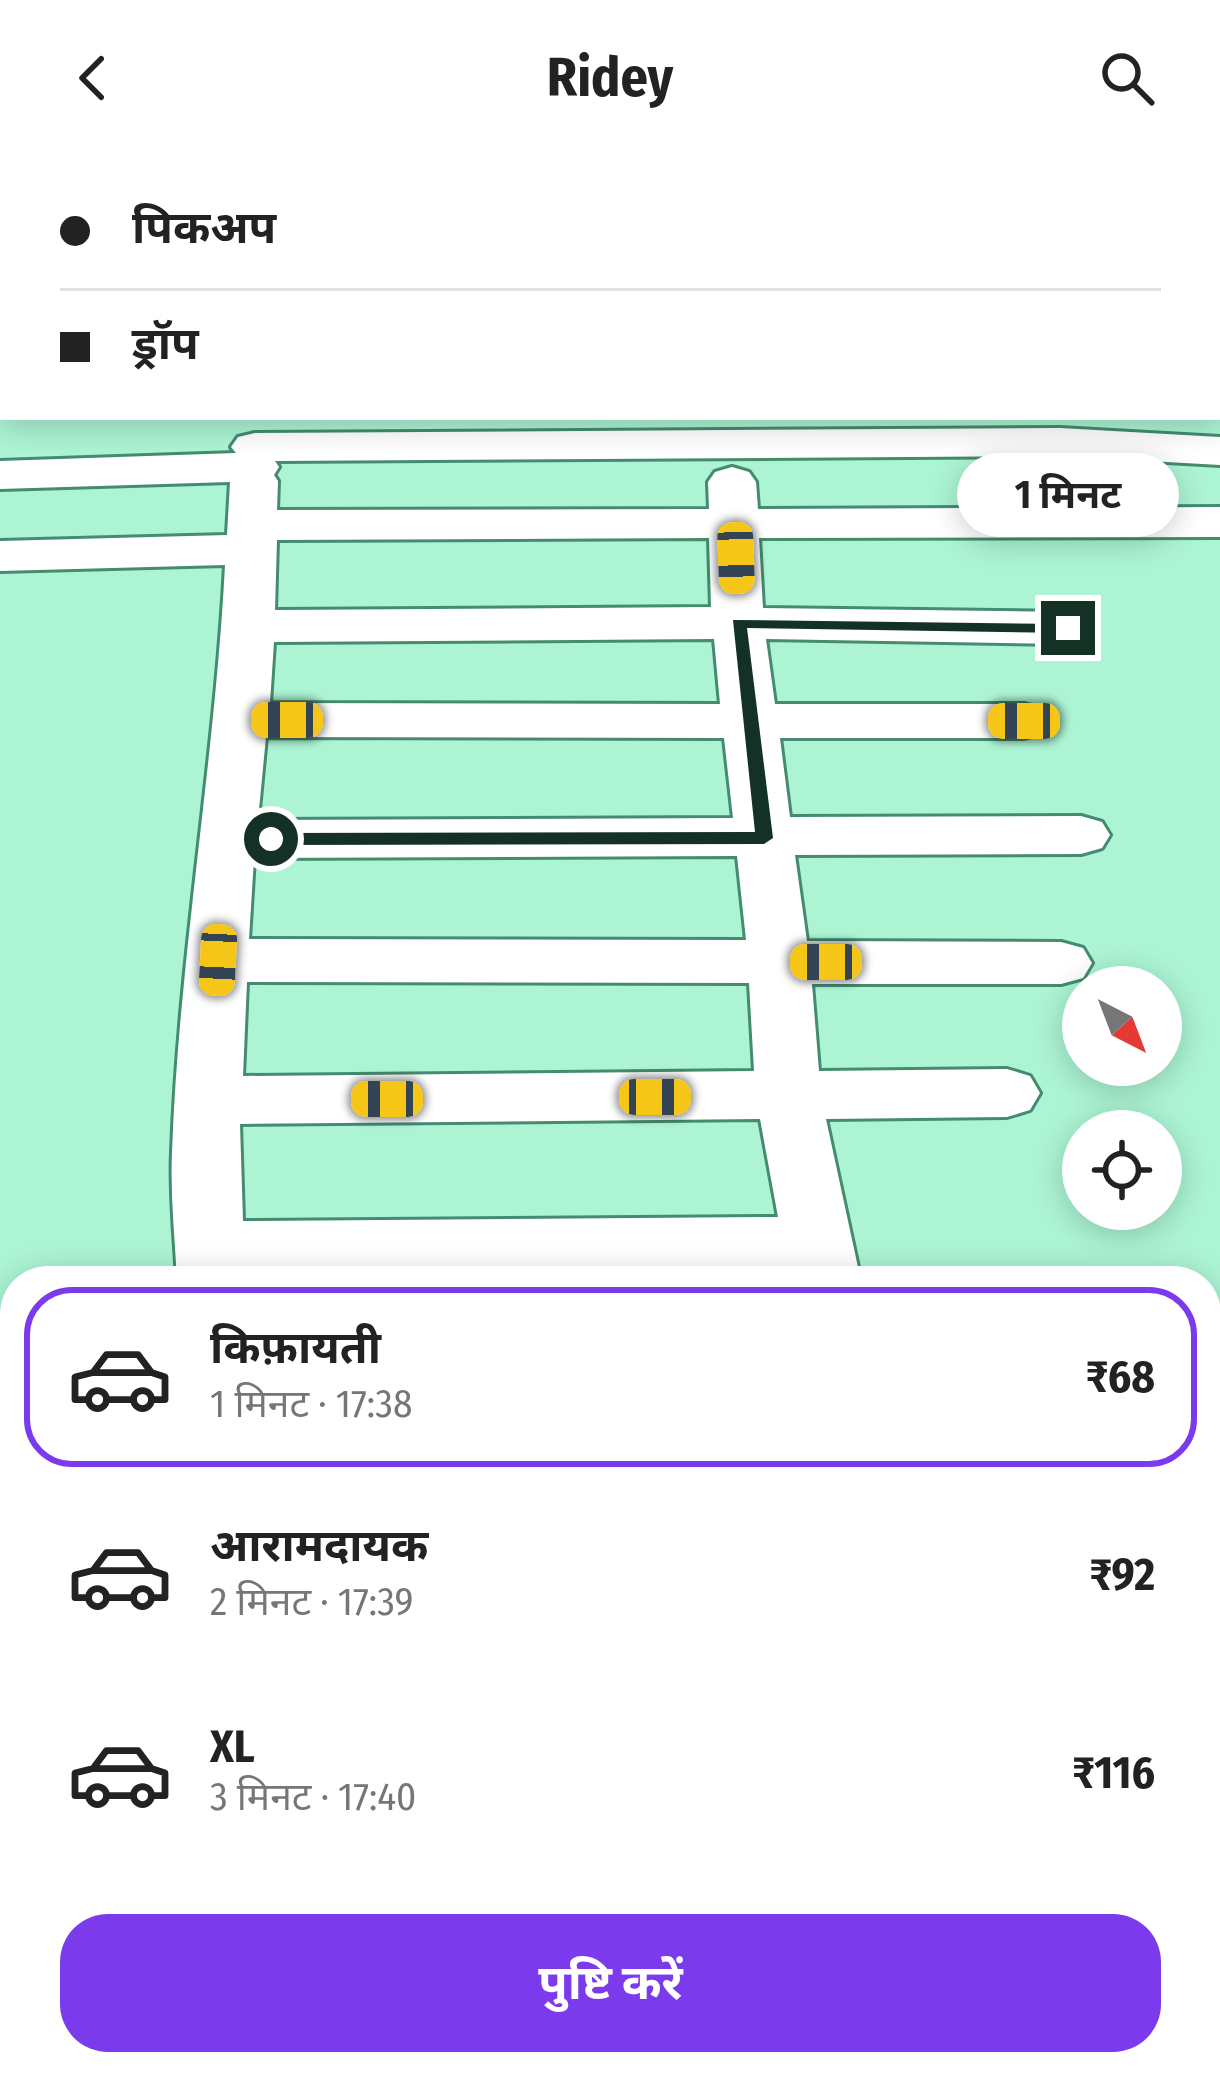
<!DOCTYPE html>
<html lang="hi">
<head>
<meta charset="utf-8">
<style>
	body { margin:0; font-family:"Fira Sans Condensed","Noto Sans Devanagari",sans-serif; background:#f6f6f6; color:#222; height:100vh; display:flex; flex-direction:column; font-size:45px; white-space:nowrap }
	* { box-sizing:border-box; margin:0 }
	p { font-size:39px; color:#767676 }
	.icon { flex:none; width:66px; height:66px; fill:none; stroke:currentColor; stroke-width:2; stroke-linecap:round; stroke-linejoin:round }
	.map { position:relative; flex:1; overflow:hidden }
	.details { position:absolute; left:0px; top:1110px; width:1221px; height:810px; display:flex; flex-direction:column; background:#fff; border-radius:48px 48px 0 0; box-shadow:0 6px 30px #0003 }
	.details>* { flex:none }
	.hud { position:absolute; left:0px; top:0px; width:1221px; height:264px; box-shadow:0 6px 30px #0003; display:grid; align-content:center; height:264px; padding:0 60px; background:#fff }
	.needle { width:78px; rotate:138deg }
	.controls { position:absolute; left:1062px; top:810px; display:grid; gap:24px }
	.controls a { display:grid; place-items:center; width:120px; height:120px; border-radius:50%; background:#fff; box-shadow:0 6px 30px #0003; font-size:60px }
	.end { position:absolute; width:54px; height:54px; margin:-27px; border:15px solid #133125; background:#fff; box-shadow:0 0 0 6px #fff }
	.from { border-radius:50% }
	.bubble { position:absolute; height:84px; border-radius:42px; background:#fff; box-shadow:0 6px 30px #0003; font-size:39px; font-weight:700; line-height:84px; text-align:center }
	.car { position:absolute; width:36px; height:72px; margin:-36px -18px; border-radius:15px; box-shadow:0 0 9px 3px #0007; background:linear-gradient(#f5c518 24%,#345 0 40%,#f5c518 0 76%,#345 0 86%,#f5c518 0) }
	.hud b { display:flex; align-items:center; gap:42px; height:114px; font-size:45px }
	.hud b+b { border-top:3px solid #e0e0e0 }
	.hud i { width:30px; height:30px; background:#222 }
	ul { padding:21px 0 0; list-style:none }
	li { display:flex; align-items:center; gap:36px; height:180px; margin:0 24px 18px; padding:0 36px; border:6px solid transparent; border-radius:48px }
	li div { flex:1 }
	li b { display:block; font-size:45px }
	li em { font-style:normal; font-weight:700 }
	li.active { border-color:#7c3aed }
	li>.icon { width:108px; height:108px; stroke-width:1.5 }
	.cta { display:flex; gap:24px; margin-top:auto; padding:24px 60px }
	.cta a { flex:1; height:138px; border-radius:48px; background:#7c3aed; color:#fff; font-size:48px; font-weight:700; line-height:138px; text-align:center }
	header { display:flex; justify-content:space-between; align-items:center; height:156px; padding:0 60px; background:#fff; font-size:54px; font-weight:700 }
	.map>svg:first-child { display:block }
</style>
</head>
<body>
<header><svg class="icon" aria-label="back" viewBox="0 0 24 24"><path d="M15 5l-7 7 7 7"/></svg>Ridey<svg class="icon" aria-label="search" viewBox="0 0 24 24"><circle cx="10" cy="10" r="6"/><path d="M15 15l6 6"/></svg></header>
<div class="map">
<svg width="1220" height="1920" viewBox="0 0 1220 1920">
	<rect width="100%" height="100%" fill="#acf4d4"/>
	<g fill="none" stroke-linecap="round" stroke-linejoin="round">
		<g stroke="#448b6f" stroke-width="6">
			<g id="minor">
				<polygon points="245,0 285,0 244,3"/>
				<rect x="655" y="0" width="40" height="3"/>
				<polygon points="951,0 1005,0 1007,3 953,3"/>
				<rect x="0" y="34" width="3" height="24"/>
				<rect x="1218" y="34" width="2" height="24"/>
				<rect x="0" y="92" width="3" height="26"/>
				<rect x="0" y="155" width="3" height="26"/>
				<rect x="0" y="227" width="3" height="28"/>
				<path d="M 1060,272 L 1220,281 L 1220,309 L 1060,300 L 275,305 L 279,311 L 274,319 L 278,325 L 277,354 L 709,353 L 708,326 L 715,316 L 732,311 L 749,316 L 756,326 L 758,353 L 1220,351 L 1220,381 L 759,382 L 763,452 L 1068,456 L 1087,461 L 1094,472 L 1087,483 L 1068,488 L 766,483 L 775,548 L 1024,548 L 1043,553 L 1051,565 L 1043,577 L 1024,582 L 780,582 L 790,661 L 1081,660 L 1102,666 L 1110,679 L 1102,692 L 1081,698 L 795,699 L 807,785 L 1061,786 L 1083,792 L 1092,807 L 1083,822 L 1061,828 L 812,828 L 819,915 L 1007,913 L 1030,920 L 1040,937 L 1030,954 L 1007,961 L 826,963 L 861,1125 L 791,1125 L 789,1116 L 247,1120 L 247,1125 L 177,1125 C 175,1082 170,1039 172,996 C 179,799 215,605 225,409 L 0,415 L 0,385 L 227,379 L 230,326 L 0,333 L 0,305 L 236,297 L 231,291 L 238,281 L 255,277 ZM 709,382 L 711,451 L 275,454 L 277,384 ZM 714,483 L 720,548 L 270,547 L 274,486 ZM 266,581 L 724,582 L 733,662 L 258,664 ZM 737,700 L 746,784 L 249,783 L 254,702 ZM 247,826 L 749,827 L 754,915 L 243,920 ZM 760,963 L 778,1061 L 243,1065 L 240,968 Z"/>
				<polygon points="1206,1269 1220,1272 1220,1336 1206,1333"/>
				<rect x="1206" y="1408" width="14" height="72"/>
				<polygon points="0,1468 15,1470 15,1544 0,1542"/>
				<rect x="1206" y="1631" width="14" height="82"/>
				<polygon points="0,1709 15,1711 15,1799 0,1797"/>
				<polygon points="1206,1861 1220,1861 1220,1920 1018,1920 1012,1905 1206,1905"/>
				<polygon points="201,1905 293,1905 294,1920 202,1920"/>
				<polygon points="855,1905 947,1905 948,1920 856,1920"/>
			</g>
		</g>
		<use href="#minor" fill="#fff" fill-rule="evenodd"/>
	</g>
	<polygon fill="#133125" points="733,464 1068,468 1075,472 1068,477 747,472 773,682 764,688 271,689 263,683 271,677 755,676"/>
</svg>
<div class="controls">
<a><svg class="needle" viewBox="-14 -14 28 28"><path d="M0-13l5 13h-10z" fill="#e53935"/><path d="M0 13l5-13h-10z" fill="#767676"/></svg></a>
<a><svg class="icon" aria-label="locate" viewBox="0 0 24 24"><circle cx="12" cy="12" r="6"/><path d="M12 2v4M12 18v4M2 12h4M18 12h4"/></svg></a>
</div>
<i class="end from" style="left:271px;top:683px"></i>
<i class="end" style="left:1068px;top:472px"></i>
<div class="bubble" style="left:957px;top:297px;width:222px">1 मिनट</div>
<i class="car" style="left:736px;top:402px;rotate:178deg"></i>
<i class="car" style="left:287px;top:564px;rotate:270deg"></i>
<i class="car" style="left:1024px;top:565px;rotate:270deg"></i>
<i class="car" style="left:218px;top:804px;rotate:183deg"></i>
<i class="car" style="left:826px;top:806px;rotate:270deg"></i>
<i class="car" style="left:655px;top:941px;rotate:90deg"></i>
<i class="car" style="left:387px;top:943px;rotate:270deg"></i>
<div class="hud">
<b><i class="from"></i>पिकअप</b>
<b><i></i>ड्रॉप</b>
</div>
<section class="details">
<ul>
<li class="active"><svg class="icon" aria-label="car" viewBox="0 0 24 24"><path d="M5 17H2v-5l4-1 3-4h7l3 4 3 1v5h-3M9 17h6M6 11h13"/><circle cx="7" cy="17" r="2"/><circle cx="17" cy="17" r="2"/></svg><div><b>किफ़ायती</b><p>1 मिनट · 17:38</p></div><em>₹68</em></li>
<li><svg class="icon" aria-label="car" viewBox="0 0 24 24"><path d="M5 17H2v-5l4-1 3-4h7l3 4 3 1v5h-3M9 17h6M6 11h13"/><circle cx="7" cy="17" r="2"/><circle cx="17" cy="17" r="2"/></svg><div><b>आरामदायक</b><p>2 मिनट · 17:39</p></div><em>₹92</em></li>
<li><svg class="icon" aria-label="car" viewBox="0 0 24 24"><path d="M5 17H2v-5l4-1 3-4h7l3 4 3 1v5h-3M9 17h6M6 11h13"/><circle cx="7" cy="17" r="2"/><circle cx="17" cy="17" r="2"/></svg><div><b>XL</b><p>3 मिनट · 17:40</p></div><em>₹116</em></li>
</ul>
<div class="cta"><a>पुष्टि करें</a></div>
</section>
</div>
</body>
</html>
